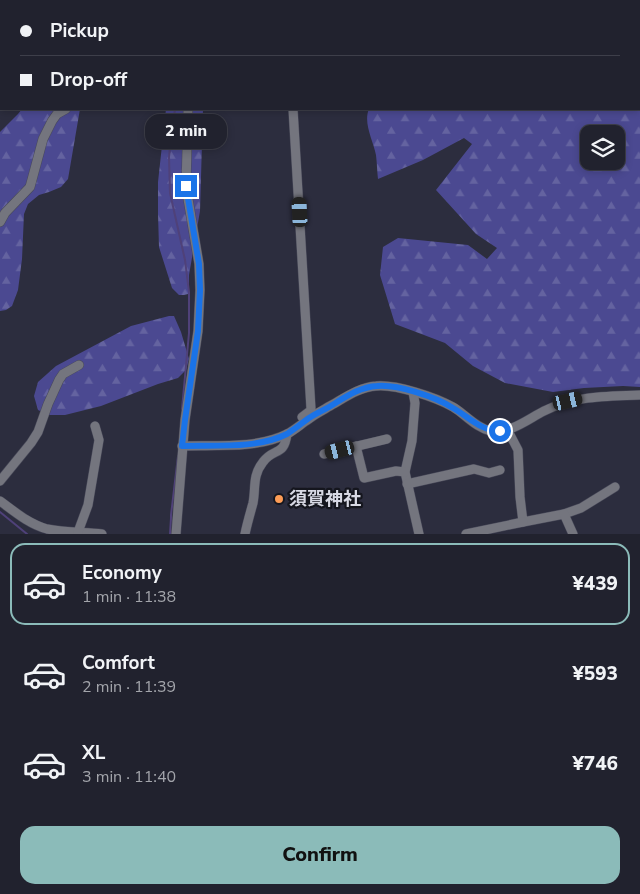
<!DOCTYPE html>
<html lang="en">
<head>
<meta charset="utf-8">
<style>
	body { margin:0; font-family:"Nunito Sans","Noto Sans JP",sans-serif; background:#292a36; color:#f1f3f6; height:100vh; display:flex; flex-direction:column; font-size:19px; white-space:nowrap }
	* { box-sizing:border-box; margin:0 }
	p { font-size:16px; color:#a2a4aa }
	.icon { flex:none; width:28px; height:28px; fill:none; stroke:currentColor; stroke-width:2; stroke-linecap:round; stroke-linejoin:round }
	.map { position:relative; height:534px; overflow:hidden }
	.drawer { display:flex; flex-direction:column; background:#21222e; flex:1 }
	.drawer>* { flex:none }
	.top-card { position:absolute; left:0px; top:0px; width:640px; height:110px; box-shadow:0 2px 8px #0003,0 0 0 1px #3e3f4a; display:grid; align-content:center; height:110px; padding:0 20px; background:#21222e }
	.controls { position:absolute; left:580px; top:125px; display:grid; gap:10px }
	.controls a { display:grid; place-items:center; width:45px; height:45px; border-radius:10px; background:#21222e; box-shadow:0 2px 8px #0003,0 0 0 1px #3e3f4a; font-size:25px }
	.end { position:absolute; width:22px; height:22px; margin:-11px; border:6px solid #1a73e8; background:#fff; box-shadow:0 0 0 2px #fff }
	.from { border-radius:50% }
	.bubble { position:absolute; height:35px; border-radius:15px; background:#21222e; box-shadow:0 2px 8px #0003,0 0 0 1px #3e3f4a; font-size:16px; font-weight:800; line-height:35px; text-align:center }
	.car { position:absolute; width:15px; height:30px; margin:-15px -8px; border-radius:6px; box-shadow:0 0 4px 1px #0007; background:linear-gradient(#222 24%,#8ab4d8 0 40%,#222 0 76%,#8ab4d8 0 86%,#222 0) }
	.top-card b { display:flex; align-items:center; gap:18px; height:48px; font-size:19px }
	.top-card b+b { border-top:1px solid #3e3f4a }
	.top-card i { width:12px; height:12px; background:#f1f3f6 }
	ul { padding:9px 0 0; list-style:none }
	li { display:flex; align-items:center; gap:15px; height:82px; margin:0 10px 8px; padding:0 10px; border:2px solid transparent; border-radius:15px }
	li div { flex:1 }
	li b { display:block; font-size:19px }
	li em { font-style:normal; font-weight:800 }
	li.active { border-color:#8bbbb9 }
	li>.icon { width:45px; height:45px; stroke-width:1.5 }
	.primary-button { display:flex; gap:10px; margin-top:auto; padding:10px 20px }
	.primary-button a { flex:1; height:58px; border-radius:15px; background:#8bbbb9; color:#111; font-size:20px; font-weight:800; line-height:58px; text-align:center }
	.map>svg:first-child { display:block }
</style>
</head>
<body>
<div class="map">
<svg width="640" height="534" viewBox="0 0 640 534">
	<defs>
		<pattern id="forest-firs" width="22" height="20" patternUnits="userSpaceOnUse" patternTransform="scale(1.25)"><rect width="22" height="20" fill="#4b4991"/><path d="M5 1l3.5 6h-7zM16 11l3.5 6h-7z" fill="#6463a0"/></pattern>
	</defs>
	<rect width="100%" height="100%" fill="#2c2d3e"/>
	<g fill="url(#forest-firs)" fill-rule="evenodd">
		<polygon points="0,0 183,0 183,1 1,1 1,52 0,52"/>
		<path d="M 353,0 L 640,0 L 640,387 L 623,386 L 584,388 L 553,392 L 505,383 L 473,366 L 445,343 L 395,324 L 380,275 L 383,247 L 398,238 L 468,245 L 487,259 L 497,248 L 476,234 L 436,190 L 472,144 L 464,138 L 423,160 L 378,179 C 377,171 377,163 376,155 C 373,140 363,123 369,109 L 639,109 L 639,1 L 353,1 ZM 589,134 L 616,134 L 616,161 L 589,161 Z"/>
		<polygon points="22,109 80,109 68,179 61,187 49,192 39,195 28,204 24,214 22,259 18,290 12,306 6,310 0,311 0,132 18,114"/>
		<polygon points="166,109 203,109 200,211 189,275 189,289 188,294 184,295 179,295 172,288 159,247 158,214 158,182"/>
		<polygon points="169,316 174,316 181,332 189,359 186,370 178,378 158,384 101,406 65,415 49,415 38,410 34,396 38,382 56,366 131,326"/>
	</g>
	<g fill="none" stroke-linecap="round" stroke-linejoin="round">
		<g stroke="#4f4179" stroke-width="2">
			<polyline points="182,0 182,1"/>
			<polyline points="175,109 171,137 169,157 170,193 185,260 189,292 189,333 182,409"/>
			<polyline points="0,512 27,534"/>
			<polyline points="170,534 171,518 171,515 178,456"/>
		</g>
		<g stroke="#484959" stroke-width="10">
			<g id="minor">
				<polyline points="194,0 194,1"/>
				<polyline points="287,0 287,1"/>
				<polyline points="293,109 311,409 310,411 302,417"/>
				<polyline points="0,222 5,213 30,187 43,139 52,121 57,114 66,109"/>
				<polyline points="413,392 415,403 412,441 405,472 419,534"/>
				<polyline points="507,429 518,450 520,497 523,522 564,514 581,508 615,487"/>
				<path d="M 182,446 C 215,445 257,449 287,434 C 295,430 301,424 309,419 C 315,414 322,411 328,407 C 343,399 359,387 376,386 C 396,384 435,397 453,407 C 465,414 476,428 491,431 C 510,434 528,419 544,411 C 574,396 606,396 640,395"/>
				<polyline points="356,446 364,478 396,471 405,472"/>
				<polyline points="324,454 387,439"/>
				<polyline points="0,481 31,443 38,432 48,404 59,380 63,374 79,365"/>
				<polyline points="407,484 474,469 489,473 500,470"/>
				<path d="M 0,501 C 15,512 29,524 47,529 C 65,533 84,532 102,534"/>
				<polyline points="564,514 573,534"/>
				<polyline points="78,532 88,505 99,440 95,426"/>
				<polyline points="176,534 185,420 198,331 200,290 199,264 186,187 188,109"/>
				<path d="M 245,534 C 247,524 250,514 253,503 C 256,488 252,476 263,462 C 274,447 284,457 287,434"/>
				<polyline points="466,534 523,522"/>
			</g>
		</g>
		<use href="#minor" stroke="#74757e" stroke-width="9"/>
	</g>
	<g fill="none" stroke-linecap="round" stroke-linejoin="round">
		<path stroke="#1a73e8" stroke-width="6" d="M 186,186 L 199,264 L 200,290 L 198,331 L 185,420 L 182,446 C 215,445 257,449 287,434 C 295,429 302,423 309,418 C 315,414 322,411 329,407 C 344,398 359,387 377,386 C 397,384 436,397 453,408 C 469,417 481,431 500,431"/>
	</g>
	<circle fill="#fd9c56" stroke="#15161e" stroke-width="2" cx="279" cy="499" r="5"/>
	<g text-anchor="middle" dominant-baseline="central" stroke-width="4.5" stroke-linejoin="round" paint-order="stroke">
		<g font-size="18" font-weight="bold" fill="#d8d9e4" stroke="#15161e" text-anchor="start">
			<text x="289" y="499">須賀神社</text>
		</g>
	</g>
</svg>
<div class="controls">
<a><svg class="icon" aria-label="layers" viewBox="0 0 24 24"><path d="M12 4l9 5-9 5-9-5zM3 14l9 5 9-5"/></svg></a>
</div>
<i class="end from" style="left:500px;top:431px"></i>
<i class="end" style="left:186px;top:186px"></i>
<div class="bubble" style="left:145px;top:114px;width:82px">2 min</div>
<i class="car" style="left:300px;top:212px;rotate:357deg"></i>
<i class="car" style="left:568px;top:401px;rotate:77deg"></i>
<i class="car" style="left:340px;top:450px;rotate:256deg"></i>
<div class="top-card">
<b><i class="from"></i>Pickup</b>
<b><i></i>Drop-off</b>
</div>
</div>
<section class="drawer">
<ul>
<li class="active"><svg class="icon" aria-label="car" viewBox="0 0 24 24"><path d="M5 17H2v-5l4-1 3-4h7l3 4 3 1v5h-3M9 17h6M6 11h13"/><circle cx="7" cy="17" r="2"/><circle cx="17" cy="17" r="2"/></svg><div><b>Economy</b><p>1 min · 11:38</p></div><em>¥439</em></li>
<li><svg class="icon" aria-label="car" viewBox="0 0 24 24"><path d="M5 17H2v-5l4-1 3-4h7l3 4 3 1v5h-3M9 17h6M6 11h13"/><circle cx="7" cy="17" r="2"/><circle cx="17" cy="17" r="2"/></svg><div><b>Comfort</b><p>2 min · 11:39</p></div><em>¥593</em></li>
<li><svg class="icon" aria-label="car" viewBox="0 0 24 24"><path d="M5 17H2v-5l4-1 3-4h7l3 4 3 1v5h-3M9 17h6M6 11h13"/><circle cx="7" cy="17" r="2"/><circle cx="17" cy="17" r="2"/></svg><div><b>XL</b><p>3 min · 11:40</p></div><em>¥746</em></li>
</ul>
<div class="primary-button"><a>Confirm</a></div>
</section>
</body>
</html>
